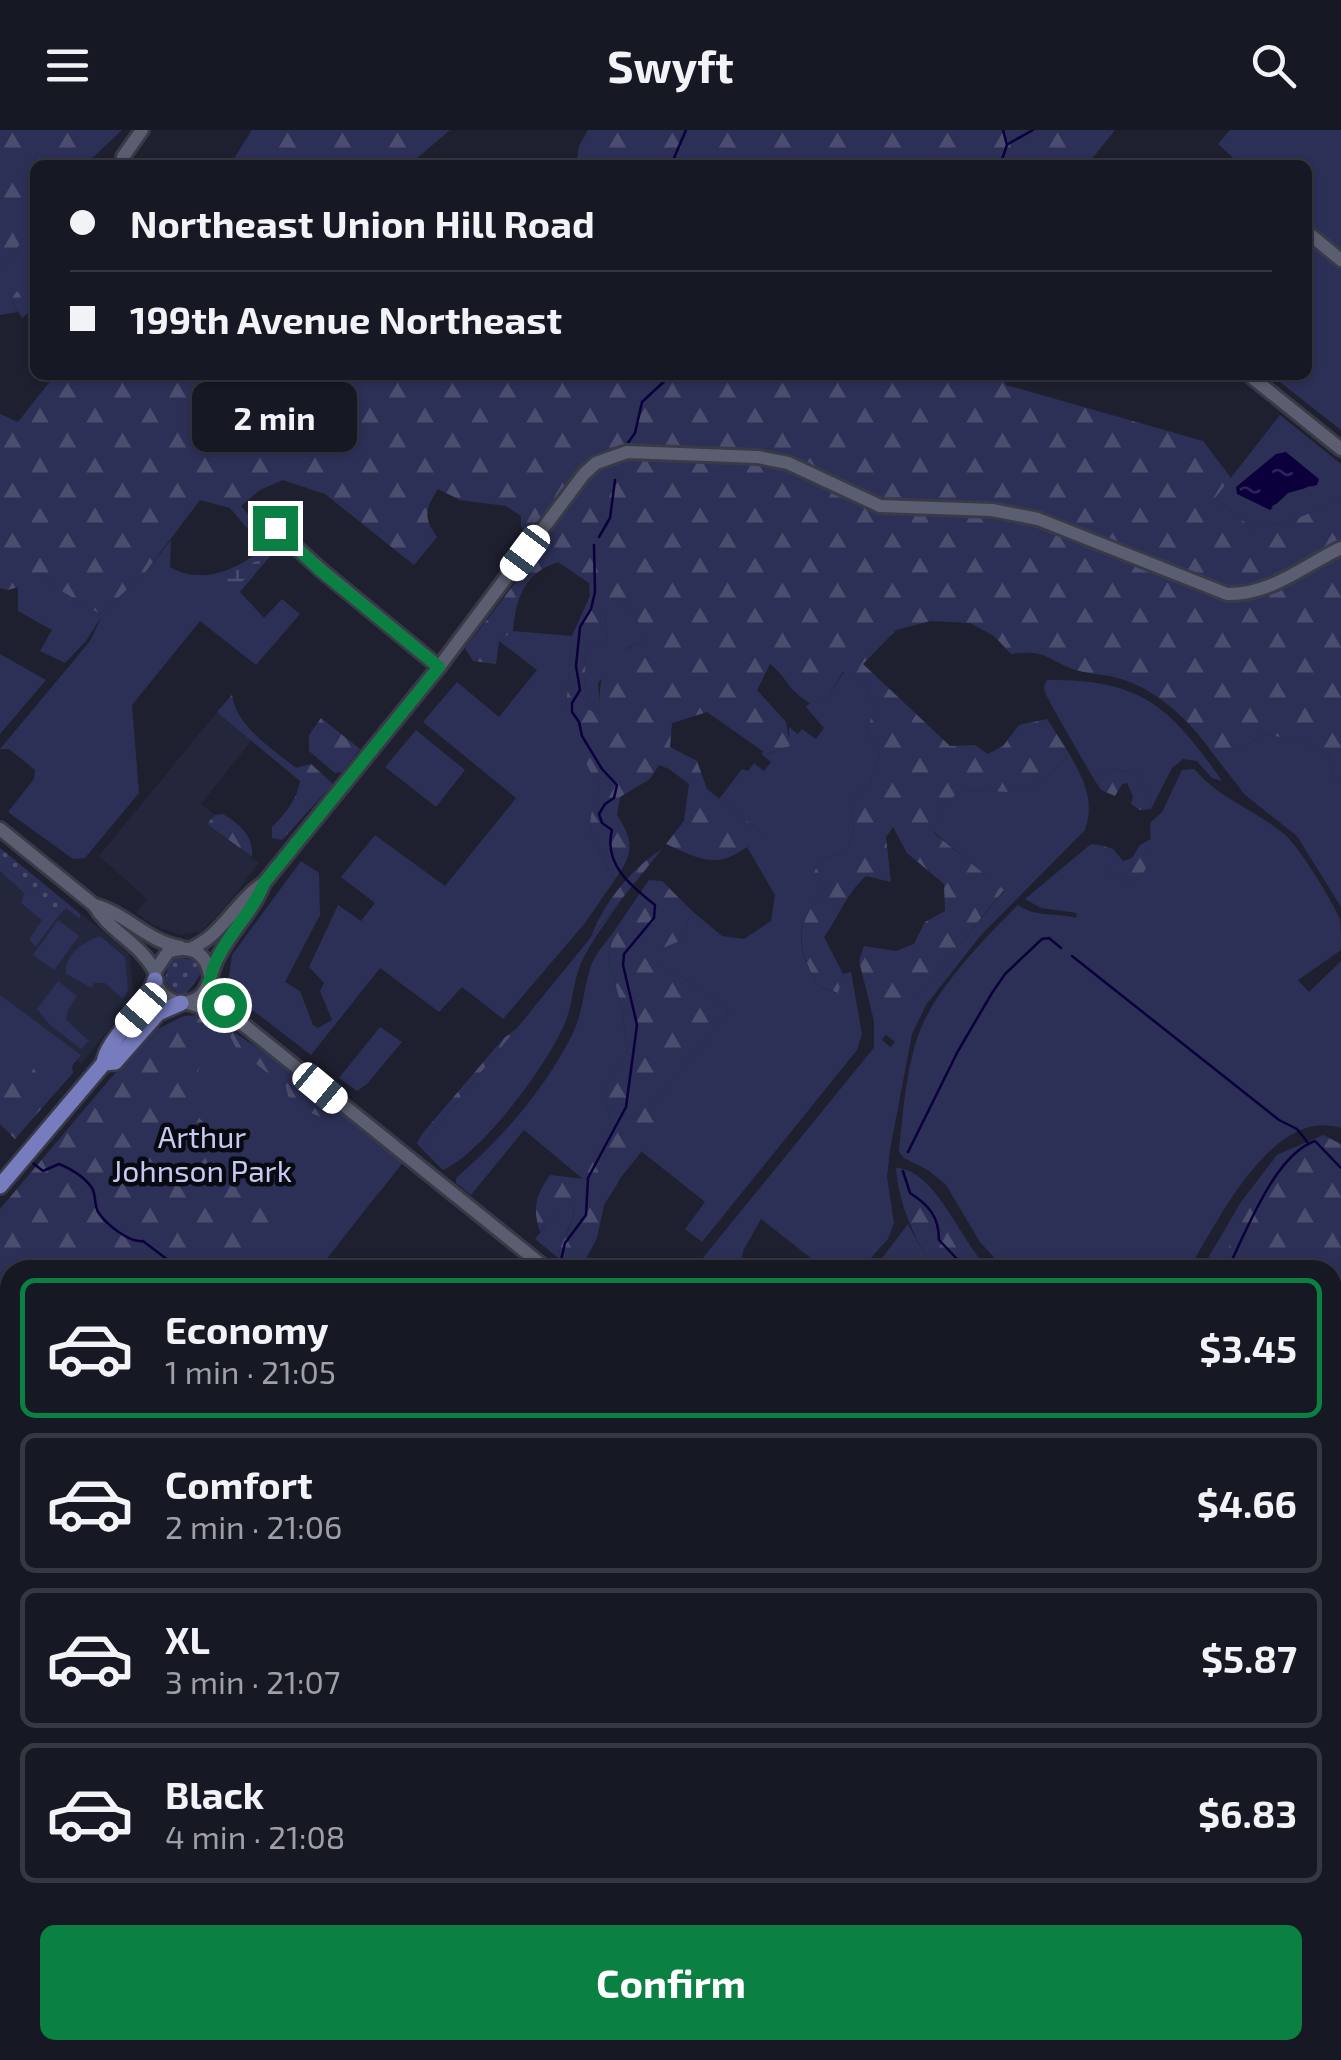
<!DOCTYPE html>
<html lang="en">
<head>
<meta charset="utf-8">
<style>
	body { margin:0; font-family:"Exo 2",sans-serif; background:#1f212b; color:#f1f3f6; height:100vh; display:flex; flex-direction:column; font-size:38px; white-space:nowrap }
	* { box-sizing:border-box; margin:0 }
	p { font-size:32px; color:#9ea0a6 }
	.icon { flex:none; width:55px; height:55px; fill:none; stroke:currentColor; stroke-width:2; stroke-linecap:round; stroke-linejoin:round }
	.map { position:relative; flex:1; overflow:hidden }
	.details { position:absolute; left:0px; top:1130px; width:1342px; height:800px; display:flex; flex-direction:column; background:#161823; border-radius:30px 30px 0 0; box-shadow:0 2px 8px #0004,0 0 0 2px #353741 }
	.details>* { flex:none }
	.hud { position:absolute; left:30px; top:30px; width:1282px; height:220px; border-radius:15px; box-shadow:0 2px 8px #0004,0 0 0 2px #353741; display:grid; align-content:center; height:220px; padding:0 40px; background:#161823 }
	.end { position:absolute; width:45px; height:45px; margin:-22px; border:12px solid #0b8043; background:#fff; box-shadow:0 0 0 5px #fff }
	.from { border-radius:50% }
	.bubble { position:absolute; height:70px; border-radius:15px; background:#161823; box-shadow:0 2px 8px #0004,0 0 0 2px #353741; font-size:32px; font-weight:700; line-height:70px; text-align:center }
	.car { position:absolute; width:30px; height:60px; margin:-30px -15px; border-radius:12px; box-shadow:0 0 8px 2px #0007; background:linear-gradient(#fff 24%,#345 0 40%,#fff 0 76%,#345 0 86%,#fff 0) }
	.hud b { display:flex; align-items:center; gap:35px; height:95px; font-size:38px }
	.hud b+b { border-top:2px solid #353741 }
	.hud i { width:25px; height:25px; background:#f1f3f6 }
	ul { padding:18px 0 0; list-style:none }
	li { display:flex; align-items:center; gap:30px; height:140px; margin:0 20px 15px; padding:0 20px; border:5px solid #353741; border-radius:15px }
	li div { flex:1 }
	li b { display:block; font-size:38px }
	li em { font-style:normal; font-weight:700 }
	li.on { border-color:#0b8043 }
	li>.icon { width:90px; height:90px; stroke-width:1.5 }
	.primary-button { display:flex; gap:20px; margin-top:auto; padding:20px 40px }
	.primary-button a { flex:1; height:115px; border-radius:15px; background:#0b8043; color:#fff; font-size:40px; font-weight:700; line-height:115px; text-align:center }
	header { display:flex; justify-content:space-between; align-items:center; height:130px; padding:0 40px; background:#161823; font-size:45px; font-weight:700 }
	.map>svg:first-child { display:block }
</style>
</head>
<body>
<header><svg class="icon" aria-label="menu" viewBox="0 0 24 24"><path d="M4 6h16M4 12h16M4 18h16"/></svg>Swyft<svg class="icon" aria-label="search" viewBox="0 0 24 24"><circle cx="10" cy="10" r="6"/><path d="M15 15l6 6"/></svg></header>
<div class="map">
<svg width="1341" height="1930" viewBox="0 0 1341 1930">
	<defs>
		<pattern id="forest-firs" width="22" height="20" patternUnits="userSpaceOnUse" patternTransform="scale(2.5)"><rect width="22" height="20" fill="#2d3056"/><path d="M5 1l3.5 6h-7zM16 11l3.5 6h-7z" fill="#4b4d6e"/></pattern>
		<pattern id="wetland-marsh" width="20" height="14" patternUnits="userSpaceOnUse" patternTransform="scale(2.5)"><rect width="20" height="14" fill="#2d3056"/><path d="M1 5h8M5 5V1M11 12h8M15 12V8" fill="none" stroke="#4b4d6e"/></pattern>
		<pattern id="garden-dots" width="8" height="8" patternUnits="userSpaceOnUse" patternTransform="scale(2.5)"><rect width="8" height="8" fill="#2d3056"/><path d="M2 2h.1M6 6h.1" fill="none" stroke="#4b4d6e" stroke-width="1.8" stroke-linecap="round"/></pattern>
		<pattern id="water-ripples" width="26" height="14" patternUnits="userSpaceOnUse" patternTransform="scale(2.5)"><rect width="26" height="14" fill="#0b003b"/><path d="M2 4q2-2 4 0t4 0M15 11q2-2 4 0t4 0" fill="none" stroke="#2e2457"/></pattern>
	</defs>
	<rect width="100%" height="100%" fill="#1e202f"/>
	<g fill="#24263b">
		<polygon points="217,582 252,610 201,674 215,685 208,695 259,733 222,781 200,802 181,805 153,795 136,783 147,769 99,726"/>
		<polygon points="0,718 129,823 134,868 81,934 0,865"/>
		<polygon points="0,1295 10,1297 10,1502 0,1506"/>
	</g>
	<g fill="#2d3056">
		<polygon points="1230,0 1341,0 1341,122 1308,96 1308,35 1241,35 1218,14"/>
		<polygon points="35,92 35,137 11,169 18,182 0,185 0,143"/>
		<polygon points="1308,108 1341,135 1341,300 1271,245 1308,245"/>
		<polygon points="1280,285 1341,334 1341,368 1292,391 1253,399 1215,368"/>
		<path d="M 171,410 L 170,437 C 203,456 238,439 265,417 L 276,419 L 240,462 L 264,488 L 282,469 L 300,484 L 256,535 L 200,491 L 132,575 L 139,663 L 85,728 L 73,729 L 8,682 L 34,649 L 35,640 L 9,619 L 0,619 L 90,511 L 102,486 L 86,511 L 65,533 L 40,521 L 52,500 L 18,481 L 18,455 L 43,450 L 100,484 L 144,444 Z"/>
		<polygon points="612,468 632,482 643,498 640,513 627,518 598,553 600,583 589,580 585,547 586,521 607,507 605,487"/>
		<path d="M 513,501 L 572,506 L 566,578 L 599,662 C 579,707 597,710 614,751 L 585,793 L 503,889 L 462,857 L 439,882 L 380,838 L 311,925 L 246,875 L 228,853 L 232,825 L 301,731 L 319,743 L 320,785 L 285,852 L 300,861 L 313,895 L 318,898 L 332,890 L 320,861 L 324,853 L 309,837 L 338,775 L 361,791 L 375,773 L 341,747 L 375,705 L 445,756 L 516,668 L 423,592 L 457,552 L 499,587 L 537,540 L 499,511 Z"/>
		<polygon points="0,524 46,550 0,604"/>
		<path d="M 844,542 L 866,558 L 876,581 L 866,598 L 879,626 L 870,651 L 851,675 L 854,703 L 847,722 L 821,729 L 813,744 L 827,756 C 796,795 793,809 817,855 L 837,863 L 843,844 L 851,842 L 862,904 L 857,920 L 702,1112 L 685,1099 L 705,1072 L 641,1021 L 658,1000 L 648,981 L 729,880 L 684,848 L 664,839 L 656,820 L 683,810 L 691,780 L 722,806 L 744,809 L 771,791 L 775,765 L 747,717 L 762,703 L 719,669 L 742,639 L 748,641 L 754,633 L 764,641 L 771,632 L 761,624 L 764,621 L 768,624 L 789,616 L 789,597 L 798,604 L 802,599 L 816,609 L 824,598 L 806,577 L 810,573 L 827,567 Z"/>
		<path d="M 1047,550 C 1141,549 1170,576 1222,651 L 1212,648 L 1197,631 L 1183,629 L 1172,638 L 1151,679 L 1140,644 L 1114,639 L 1090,643 C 1084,630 1043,564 1044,558 C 1044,555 1046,553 1047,550 Z"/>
		<polygon points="416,600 465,640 436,677 385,637"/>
		<polygon points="1263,604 1303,611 1328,624 1333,645 1341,652 1341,777 1297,706 1245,665 1211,621 1245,616"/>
		<path d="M 1070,625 C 1084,650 1095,671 1085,700 L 981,805 L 926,875 L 912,904 L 890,1020 L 887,1047 L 894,1093 L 888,1109 L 860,1140 L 826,1140 L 761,1089 L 743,1121 L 739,1140 L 693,1140 L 881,909 L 890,917 L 895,912 L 885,904 L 1004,761 L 934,702 L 940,676 L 963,660 L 1009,662 L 1041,652 Z"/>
		<path d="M 1194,639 C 1219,668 1253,679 1283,703 C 1297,713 1333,772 1340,789 C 1341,798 1341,811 1341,820 L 1298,850 L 1309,862 L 1341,831 L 1341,998 C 1272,976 1218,1092 1188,1140 L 1005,1140 L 980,1112 L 946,1055 L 928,1040 L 904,1028 L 899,1022 C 903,983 906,935 921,898 C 939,855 985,808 1018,775 C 1037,788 1054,782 1076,788 L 1077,783 L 1041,778 L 1025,769 L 1091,714 L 1100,715 L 1100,733 L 1110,745 L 1132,754 C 1153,738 1151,717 1150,693 L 1162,682 L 1182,640 Z"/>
		<polygon points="0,734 60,784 36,816 29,810 42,790 21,773 24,763 0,741"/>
		<path d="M 623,768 C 608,789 592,810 581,833 C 573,852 573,874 565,893 C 548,934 483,1022 443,1040 L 420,1017 Z"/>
		<polygon points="58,790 79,806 54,840 33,825"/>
		<path d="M 615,800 L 608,827 L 621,875 L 628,924 L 604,955 L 611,997 L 584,1050 L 524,1000 L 471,1065 L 456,1053 L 456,1048 C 502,1009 544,960 572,905 C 583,883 583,862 590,839 C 594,825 606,812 615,800 Z"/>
		<path d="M 100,806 L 125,827 L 128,860 L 123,869 L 105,853 L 94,853 L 92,858 L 66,844 C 64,824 84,812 100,806 Z"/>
		<polygon points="58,851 77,866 67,882 66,890 89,911 81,919 50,895 37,879"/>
		<polygon points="0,865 81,925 72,936 73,943 48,971 45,968 0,994"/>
		<polygon points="206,887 241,907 401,1034 318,1140 10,1140 0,1279 0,1085"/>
		<polygon points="380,897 402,912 367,954 357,961 339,948"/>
		<polygon points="1277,1025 1220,1136 1217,1140 1201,1140 1241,1072"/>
		<path d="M 564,1073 L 575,1077 C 571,1096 563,1109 557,1127 L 535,1109 Z"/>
		<polygon points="908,1094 933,1140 873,1140"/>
	</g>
	<g fill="url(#forest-firs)" fill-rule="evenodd">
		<polygon points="0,0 122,0 85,35 35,35 35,92 0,143"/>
		<polygon points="252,0 450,0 416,29 402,35 230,35"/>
		<polygon points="588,0 1115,0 1087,35 576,35 579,16"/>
		<polygon points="35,137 35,177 22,188 11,169"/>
		<path d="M 55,245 L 1003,245 L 1006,255 L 1203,311 L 1231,348 L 1215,368 L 1253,399 L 1292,391 L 1341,368 L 1341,652 L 1333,645 L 1328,624 L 1303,611 L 1263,604 L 1245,616 L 1211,621 C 1189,589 1153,556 1114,547 C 1102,544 1088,544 1076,540 C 1045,529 1047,519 1011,524 L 994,506 L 970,493 L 931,491 L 896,500 L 863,534 L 950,616 L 975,615 L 988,624 L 1003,616 L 1019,595 L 1047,589 L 1070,625 L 1041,652 L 1009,662 L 963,660 L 940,676 L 934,703 L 1004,760 L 874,919 L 874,891 L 859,831 L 864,816 L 896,821 L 914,814 L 925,792 L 945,781 L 944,754 L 907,723 L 893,697 L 886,707 L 891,752 L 866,746 C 845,765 840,785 824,807 L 843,844 L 838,863 L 817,855 C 794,809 796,795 827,756 L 813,744 L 821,729 L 847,722 L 854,703 L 851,675 L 870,651 L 879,626 L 866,598 L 876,581 L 866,558 L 843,542 L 827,567 L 810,573 C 786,559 789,549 770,534 L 757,560 L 786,592 L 790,616 L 767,624 L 707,582 L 672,593 L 670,617 L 697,631 L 707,659 L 763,704 C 723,738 713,736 666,714 L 684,691 L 689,654 L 669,639 L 659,635 L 650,649 L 620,667 L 617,685 C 635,713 633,724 614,751 C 597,710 579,707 599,661 L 572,601 L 566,578 L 572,506 L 590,466 L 589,453 L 558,432 C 524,443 516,468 513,501 L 499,511 L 496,534 L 473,531 L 465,518 L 541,419 L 521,397 L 521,386 L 506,376 L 460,370 L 438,359 C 425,379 423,387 437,407 L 414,435 L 325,364 L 283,350 L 260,360 L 241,376 L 259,397 L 283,410 L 281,414 L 246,397 L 230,378 L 200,370 L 144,444 L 100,484 L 43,450 L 8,460 L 0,458 L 0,284 L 18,292 ZM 613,469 L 632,482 L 642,498 L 640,513 C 599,529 601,543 599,583 L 589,580 L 585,547 L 586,521 L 607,507 L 605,487 Z"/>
		<path d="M 232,565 C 236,596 272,619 296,638 L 311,634 L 333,654 L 282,710 L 272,708 L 272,697 C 285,684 297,670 300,651 L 217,582 Z"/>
		<polygon points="321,588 360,619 342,642 335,643 309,621 309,605"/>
		<polygon points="1113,639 1140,644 1151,679 1140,680 1131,674 1133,666 1127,653 1122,654 1115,666 1101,660 1090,643"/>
		<path d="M 223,684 C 240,694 254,707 252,727 L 207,694 L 215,685 Z"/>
		<path d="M 1151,709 C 1151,729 1148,742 1132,754 L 1110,745 L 1099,733 L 1100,715 L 1113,719 L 1123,731 L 1132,728 L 1140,715 Z"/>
		<path d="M 662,719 L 591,807 C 605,771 630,740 662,719 Z"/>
		<path d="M 649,750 L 662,751 L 691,780 L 683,810 L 657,820 L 664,839 L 684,848 L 729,880 L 649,980 L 659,1000 L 621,1047 L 604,1075 L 597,1108 L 580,1140 L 574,1140 L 557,1127 C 563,1109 572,1096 575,1077 L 564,1074 L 540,1102 C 532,1078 536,1065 550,1045 L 584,1049 L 611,997 L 604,955 L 628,924 L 621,875 L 608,827 L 615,800 Z"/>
		<path d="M 198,885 L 206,887 L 199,899 C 207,926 197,948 184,973 L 207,996 L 238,1017 L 245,1038 L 260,1052 L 271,1075 L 278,1101 L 276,1140 L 10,1140 L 10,1297 L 0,1295 L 0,1158 L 3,1153 L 0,1151 L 0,1079 L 149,903 L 184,886 Z"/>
		<polygon points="214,890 276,929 404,1031 378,1064 388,1033 328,990 304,980 288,966 285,953 278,951 236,918 228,902 213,897"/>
		<polygon points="517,898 420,1017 417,1013 422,1004 503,909"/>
		<polygon points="19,936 34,939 41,950 39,964 48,971 15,1009 0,994 0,940"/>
		<polygon points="1323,1005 1341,1014 1341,1424 1333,1426 1332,1140 1217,1140 1277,1025"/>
		<path d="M 896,1038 C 936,1039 961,1114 990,1140 L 933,1140 C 915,1106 899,1077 896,1038 Z"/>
		<polygon points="1333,1752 1341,1755 1341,1873 1333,1863"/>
	</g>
	<g fill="url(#wetland-marsh)">
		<polygon points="260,430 260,435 236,457 209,456 208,450"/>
		<polygon points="1341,1386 1341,1736 1332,1733 1332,1388"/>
	</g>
	<g fill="url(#garden-dots)">
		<polygon points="0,718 80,784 80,789 66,778 60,784 0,734"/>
		<polygon points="178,827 197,831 203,841 187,863 183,865 169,858 165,850 169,832"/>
	</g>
	<g fill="url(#water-ripples)">
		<polygon points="1286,322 1319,349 1317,355 1288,363 1270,380 1237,364 1236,357 1276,324"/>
		<polygon points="10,1545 10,1620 0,1625 0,1556"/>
	</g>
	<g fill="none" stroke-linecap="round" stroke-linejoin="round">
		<g stroke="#0b003b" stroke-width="2.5">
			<polyline points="1008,14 1033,0"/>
			<polyline points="671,35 686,0"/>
			<polyline points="1000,35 1007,15 1003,0"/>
			<polyline points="625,317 635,303 642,272 671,245"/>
			<polyline points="599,407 610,388 615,350"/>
			<polyline points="1072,826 1279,990 1297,999 1308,1013"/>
			<polyline points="908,1022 958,921 992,863 1005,844 1042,809 1049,808 1061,818"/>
			<path d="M 29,1030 L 43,1041 L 59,1034 C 71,1039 84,1046 92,1058 C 96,1064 94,1074 98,1082 C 106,1094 129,1113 143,1111 L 181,1140"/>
			<path d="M 903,1041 L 910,1063 C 929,1075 939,1087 939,1110 L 958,1130 L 961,1140"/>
			<path d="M 561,1130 L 565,1113 L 586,1085 L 588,1048 L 626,977 L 637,895 L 623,835 L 624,824 L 654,788 L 655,775 C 631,756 603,734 612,700 L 602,693 L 599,684 L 605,674 L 614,668 L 617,655 L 602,639 L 582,606 L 579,592 L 572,582 L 572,573 L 580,560 L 576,536 L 580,497 L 591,479 L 595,462 L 594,415"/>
			<path d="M 1227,1140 C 1246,1103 1274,1025 1315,1011 L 1341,1038"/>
			<polyline points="1332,1651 1341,1654"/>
		</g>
		<g stroke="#393a47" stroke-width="18">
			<g id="minor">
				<polyline points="123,27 142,0"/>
				<polyline points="1308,103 1341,130"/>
				<polyline points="1249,245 1341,319"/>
				<polyline points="275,398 321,440 439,537"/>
				<path d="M 0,699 L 94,775 C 110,802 138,811 155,841"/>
				<path d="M 94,775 C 126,783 146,811 180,817"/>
				<path d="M 190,819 C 223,805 235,772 264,753 L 439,537 L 584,344 L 596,333 L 627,322 L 758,327 L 788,333 L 880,376 L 992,380 L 1038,389 L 1227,464 C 1271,465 1303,436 1341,418"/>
				<path d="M 210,846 C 207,823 190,813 168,822 L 155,841 C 155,852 158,862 168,868 C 177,874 188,874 198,868 C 209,860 210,846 215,834 C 227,804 253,783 264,753"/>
				<polyline points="209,854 234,887 548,1140"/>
				<polyline points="188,873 234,887"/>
				<polyline points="1332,1744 1341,1747"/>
				<polyline points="1295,1920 1304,1930"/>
				<polyline points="793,1930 801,1920"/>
				<polyline points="892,1930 900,1920"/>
				<polyline points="1014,1930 1023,1920"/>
				<polyline points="1136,1930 1144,1920"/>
			</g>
		</g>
		<g stroke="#393a47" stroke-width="20">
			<g id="major">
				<polyline points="104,933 115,932 158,883 181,873"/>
				<path d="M 0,1056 L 104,933 C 106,910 145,881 155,850"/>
			</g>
		</g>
		<use href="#minor" stroke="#5b5e70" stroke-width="12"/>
		<use href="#major" stroke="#767cbe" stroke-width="15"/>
	</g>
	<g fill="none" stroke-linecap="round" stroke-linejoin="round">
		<path stroke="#0b8043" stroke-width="12" d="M 224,875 L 209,854 C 215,814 250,789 264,753 L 439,537 L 320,440 L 275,398"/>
	</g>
	<g text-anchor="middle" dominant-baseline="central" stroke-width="9" stroke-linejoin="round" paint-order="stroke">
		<g font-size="30" fill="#c4caf1" stroke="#090a11">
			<text x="202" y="1006">Arthur<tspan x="202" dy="34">Johnson Park</tspan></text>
		</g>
	</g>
</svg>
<i class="end from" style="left:224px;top:875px"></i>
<i class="end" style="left:275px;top:398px"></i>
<div class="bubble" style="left:192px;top:252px;width:165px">2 min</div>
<i class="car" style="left:525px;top:423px;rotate:217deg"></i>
<i class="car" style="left:141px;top:880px;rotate:221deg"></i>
<i class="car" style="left:320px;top:958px;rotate:130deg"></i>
<div class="hud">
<b><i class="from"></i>Northeast Union Hill Road</b>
<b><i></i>199th Avenue Northeast</b>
</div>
<section class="details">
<ul>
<li class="on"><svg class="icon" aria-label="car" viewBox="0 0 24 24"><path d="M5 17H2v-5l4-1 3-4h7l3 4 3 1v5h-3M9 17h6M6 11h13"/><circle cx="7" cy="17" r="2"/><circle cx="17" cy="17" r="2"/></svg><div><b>Economy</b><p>1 min · 21:05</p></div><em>$3.45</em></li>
<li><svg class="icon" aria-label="car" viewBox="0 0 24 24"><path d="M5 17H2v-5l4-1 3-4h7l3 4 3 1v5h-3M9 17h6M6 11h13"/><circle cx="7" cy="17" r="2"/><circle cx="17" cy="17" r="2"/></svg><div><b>Comfort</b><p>2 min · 21:06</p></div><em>$4.66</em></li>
<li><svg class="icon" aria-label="car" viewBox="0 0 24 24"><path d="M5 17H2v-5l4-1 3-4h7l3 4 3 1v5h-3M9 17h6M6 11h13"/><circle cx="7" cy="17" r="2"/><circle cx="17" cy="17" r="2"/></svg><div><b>XL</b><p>3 min · 21:07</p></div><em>$5.87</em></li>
<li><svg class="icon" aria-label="car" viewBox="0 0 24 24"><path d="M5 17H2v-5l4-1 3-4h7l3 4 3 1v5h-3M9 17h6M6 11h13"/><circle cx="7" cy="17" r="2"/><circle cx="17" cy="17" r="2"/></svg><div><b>Black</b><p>4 min · 21:08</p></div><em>$6.83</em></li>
</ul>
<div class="primary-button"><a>Confirm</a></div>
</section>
</div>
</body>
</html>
